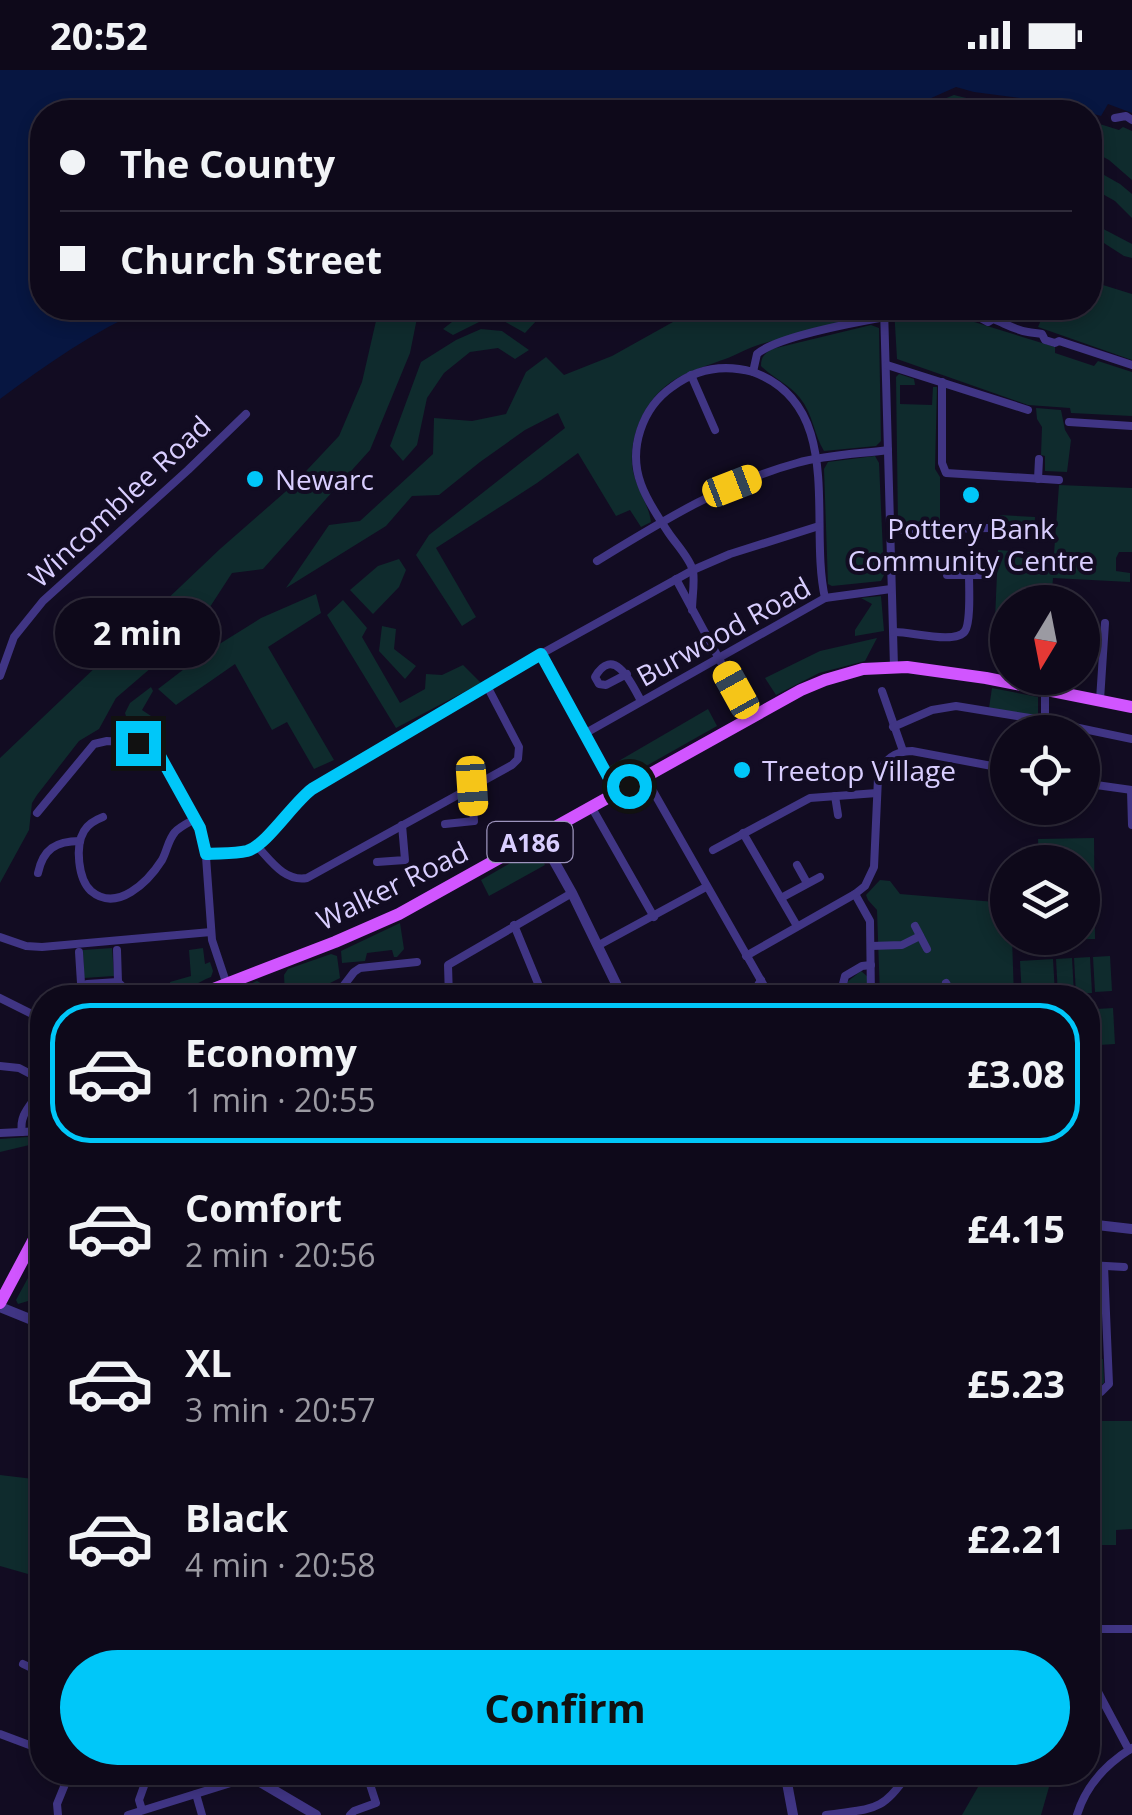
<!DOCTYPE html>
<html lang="en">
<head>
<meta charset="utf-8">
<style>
	body { margin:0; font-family:"Open Sans",sans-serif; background:#171223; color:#f1f3f6; height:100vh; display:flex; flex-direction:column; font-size:38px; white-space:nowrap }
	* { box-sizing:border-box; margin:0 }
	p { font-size:32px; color:#9b9aa2 }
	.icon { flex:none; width:55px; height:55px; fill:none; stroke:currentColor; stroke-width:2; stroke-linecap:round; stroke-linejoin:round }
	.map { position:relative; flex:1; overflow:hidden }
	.side { position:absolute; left:30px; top:915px; width:1070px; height:800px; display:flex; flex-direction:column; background:#0e091a; border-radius:40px; box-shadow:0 5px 15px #0003,0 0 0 2px #2e2a39 }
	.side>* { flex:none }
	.hud { position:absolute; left:30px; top:30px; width:1072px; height:220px; border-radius:40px; box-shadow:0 5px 15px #0003,0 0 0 2px #2e2a39; display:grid; align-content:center; height:220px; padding:0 30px; background:#0e091a }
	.needle { width:65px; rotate:190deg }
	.fabs { position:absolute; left:990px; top:515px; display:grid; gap:20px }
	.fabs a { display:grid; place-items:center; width:110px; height:110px; border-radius:50%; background:#0e091a; box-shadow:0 5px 15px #0003,0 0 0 2px #2e2a39; font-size:50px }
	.end { position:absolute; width:45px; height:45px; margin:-22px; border:12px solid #00c7f9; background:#111; box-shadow:0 0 0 5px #111 }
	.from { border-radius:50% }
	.bubble { position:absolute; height:70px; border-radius:35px; background:#0e091a; box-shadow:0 5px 15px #0003,0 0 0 2px #2e2a39; font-size:32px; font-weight:700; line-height:70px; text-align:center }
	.car { position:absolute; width:30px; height:60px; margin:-30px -15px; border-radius:12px; box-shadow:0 0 8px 2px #0007; background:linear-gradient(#f5c518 24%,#345 0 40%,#f5c518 0 76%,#345 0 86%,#f5c518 0) }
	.hud b { display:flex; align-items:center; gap:35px; height:95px; font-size:38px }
	.hud b+b { border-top:2px solid #2e2a39 }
	.hud i { width:25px; height:25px; background:#f1f3f6 }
	ul { padding:18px 0 0; list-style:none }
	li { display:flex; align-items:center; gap:30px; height:140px; margin:0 20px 15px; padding:0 10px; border:5px solid transparent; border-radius:40px }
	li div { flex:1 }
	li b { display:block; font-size:38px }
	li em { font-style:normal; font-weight:700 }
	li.selected { border-color:#00c7f9 }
	li>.icon { width:90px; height:90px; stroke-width:1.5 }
	.button { display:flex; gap:20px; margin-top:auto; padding:20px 30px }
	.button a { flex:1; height:115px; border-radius:60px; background:#00c7f9; color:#111; font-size:40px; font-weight:700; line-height:115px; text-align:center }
	.status { display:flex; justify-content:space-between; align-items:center; height:70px; padding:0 50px; background:#0e091a; direction:ltr }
	.status svg { height:28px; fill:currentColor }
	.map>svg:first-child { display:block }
</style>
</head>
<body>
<div class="status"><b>20:52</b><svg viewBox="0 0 49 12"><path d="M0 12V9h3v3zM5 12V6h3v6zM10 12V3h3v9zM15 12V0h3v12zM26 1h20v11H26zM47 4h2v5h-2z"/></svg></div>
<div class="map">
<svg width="1132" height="1745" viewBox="0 0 1132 1745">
	<rect width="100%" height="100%" fill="#120c22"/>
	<g fill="#0f2b2d">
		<path d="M 954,25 C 987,34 1021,34 1055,42 L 993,42 L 993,41 L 919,42 L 926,36 Z"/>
		<polygon points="1090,51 1119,60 1123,57 1132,61 1132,110 1109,90 1090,80"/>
		<polygon points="1090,97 1120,114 1132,124 1132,148 1115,131 1090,117"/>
		<polygon points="1090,152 1132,174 1132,188 1124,186 1090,164"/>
		<polygon points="1090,211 1132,224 1132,290 1038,257 1046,238 1090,238"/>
		<polygon points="470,238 562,238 537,250 525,263 493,245 453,265 443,259"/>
		<path d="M 698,238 L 876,238 L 877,241 C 847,250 817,259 787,267 C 775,271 761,273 750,278 C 742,281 736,285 728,288 C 709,295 688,301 671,312 C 646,329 630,363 632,393 C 633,415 649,433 651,452 L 641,457 L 630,440 L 616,446 L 578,383 L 537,413 L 436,478 L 476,547 L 462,556 L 416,485 L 429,465 L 565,358 L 558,343 L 525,360 L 480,392 L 439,425 L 412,426 L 386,456 L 286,518 L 329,455 L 360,451 L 433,384 L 434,348 L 472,351 L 506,344 L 526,302 L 546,287 L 564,305 L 612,286 Z"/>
		<polygon points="894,238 929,238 1055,277 1055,283 1094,296 1098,291 1132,302 1132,346 1071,343 1070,338 1028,335 897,289"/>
		<polygon points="384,242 417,248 410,283 370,380 263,499 232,503 195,560 116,628 99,659 79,671 37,725 32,733 29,760 0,813 0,688 220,479 292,416 339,366 362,312 376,251"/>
		<path d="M 871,255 L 879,258 L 881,371 L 876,376 L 824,381 C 814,365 813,344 800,328 C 789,314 773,308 761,296 C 761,287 764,284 772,279 Z"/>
		<polygon points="481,259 502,261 529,280 515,289 498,278 470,282 444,303 427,328 417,375 403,391 390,376 421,292 456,270"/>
		<polygon points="899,304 914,309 915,315 900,315 900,334 932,335 933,317 937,317 935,399 940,407 940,453 898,454 896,307"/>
		<polygon points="1036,338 1061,340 1065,360 1071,370 1067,402 1045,401 1045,386 1041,385 1042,357 1037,349"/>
		<polygon points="875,386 879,393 884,505 881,511 832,516 828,514 824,399 828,392"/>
		<polygon points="1059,415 1132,418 1132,482 1119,482 1116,488 1116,501 1130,503 1130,512 1053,508 1051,532 1008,532 1007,575 994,573 998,480 1054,484"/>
		<polygon points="1000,445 1035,447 1034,468 999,467"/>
		<polygon points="399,489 406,500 399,517 373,544 350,520 378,496"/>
		<polygon points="316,524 321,543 268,577 334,690 314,699 287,652 272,660 235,594 176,635 158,619 205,583 261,548"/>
		<polygon points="881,526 884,561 855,566 855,560 872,534 861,528"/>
		<polygon points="343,530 367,558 362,567 400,633 425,619 426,604 442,605 463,595 481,613 396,658 327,545"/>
		<polygon points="382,556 396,559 394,579 416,596 405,609 379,581"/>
		<polygon points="877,568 865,591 819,603 776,625 765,608 820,581"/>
		<polygon points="151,617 153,621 142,640 157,650 147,664 128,652 125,643 130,633"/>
		<polygon points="992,618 1038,627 1038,646 989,638"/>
		<polygon points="708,639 717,656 616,713 610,696"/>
		<polygon points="1094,768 1095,869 1040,870 1040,868 1082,868 1082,792 1039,792 1038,769"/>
		<polygon points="536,778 545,795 489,826 481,810"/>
		<polygon points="880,810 890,811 900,824 1007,833 1008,868 1012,868 1014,927 880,927 877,840 868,830 866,825"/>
		<polygon points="400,853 404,879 397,887 394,887 392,880 367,883 365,891 342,893 341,881"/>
		<polygon points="112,878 114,906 84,908 83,880"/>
		<path d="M 203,878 L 205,894 L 210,892 L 213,901 L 211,907 C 197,912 187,921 172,927 L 170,912 L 191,906 L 189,880 Z"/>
		<polygon points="331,884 337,886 340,908 330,913 305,917 305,923 285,923 284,905 288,899"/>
		<polygon points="1110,886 1112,921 1095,922 1093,887"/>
		<polygon points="1090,887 1092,923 1076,924 1074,888"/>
		<polygon points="1072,888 1074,924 1058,925 1056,889"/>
		<polygon points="1053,889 1055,924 1022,927 1020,891"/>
		<polygon points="861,901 868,907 867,927 853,927 847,912"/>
		<polygon points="257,911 269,918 270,927 224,927 235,920"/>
		<polygon points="1113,938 1115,974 1099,975 1097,939"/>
		<polygon points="42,1066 42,1072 0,1082 0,1069"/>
		<polygon points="42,1182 42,1209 39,1217 34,1219 28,1231 18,1234 16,1230"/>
		<polygon points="1103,1289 1104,1313 1097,1317 1088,1317 1088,1290"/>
		<polygon points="1088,1351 1132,1351 1132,1459 1116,1460 1116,1475 1088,1475"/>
		<polygon points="0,1405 42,1410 42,1508 0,1496"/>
		<polygon points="986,1703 1053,1703 1041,1745 962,1745"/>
	</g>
	<path fill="#071641" d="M 0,0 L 1132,0 L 1132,43 L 1108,34 L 1101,46 L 1051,32 L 974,22 L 956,17 L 929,29 L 869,34 L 841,42 L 42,42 L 42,238 L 147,238 C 94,261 47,294 0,329 Z"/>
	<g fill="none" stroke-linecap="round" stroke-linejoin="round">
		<g stroke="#403584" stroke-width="8">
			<polyline points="1115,48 1126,46 1132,50"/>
			<polyline points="884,238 894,597"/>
			<path d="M 949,238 L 977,246 L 988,252 L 993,249 C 1004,253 1015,260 1028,262 C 1033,263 1037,263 1042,264 L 1045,270 L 1055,273 L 1059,271 L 1132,295"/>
			<polyline points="887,295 1028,340"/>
			<path d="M 753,302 C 846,336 808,453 825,528"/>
			<polyline points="691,305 715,360"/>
			<polyline points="942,312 942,393 946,403 1059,410"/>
			<polyline points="1069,352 1132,356"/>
			<polyline points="1038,409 1039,389"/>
			<polyline points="890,460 990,458"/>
			<path d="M 597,491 C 661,452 723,413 797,393 C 826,385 858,384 888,380"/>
			<polyline points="947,505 987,505"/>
			<polyline points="676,509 751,648"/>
			<path d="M 692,540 C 692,528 695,513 693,501 C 690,488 675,473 668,462 C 658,447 647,431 641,414 C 628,379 642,338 672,317 C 697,298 724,294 753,302 L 757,284 C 776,267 857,252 885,247"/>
			<path d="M 894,562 C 909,561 956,575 965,561 C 971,552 969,517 969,505"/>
			<polyline points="541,584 617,723"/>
			<path d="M 627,604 L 606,615 L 599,614 L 595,607 C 614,574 632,614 641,631"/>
			<polyline points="0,606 14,567 43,531 188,400 246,344"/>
			<polyline points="882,621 903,681"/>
			<polyline points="1100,630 1105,553"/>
			<polyline points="1045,650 1045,627"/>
			<polyline points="893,657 932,640 956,636 1036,649 1132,669"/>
			<polyline points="584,664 825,528 891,519"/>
			<polyline points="645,707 771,928"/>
			<polyline points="1082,713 1132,720"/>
			<polyline points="1131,721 1132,755"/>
			<polyline points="835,726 838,745"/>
			<polyline points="592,738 654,847"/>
			<polyline points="37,743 94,674 107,671 138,673 155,680 200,758 205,773 212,870 226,912"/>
			<path d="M 103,747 C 95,750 88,754 84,761 C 75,776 78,809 91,821 C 117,843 148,812 162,790 C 167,781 168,770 175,762 C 181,756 188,753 195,749"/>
			<polyline points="445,754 474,751 471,716"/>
			<polyline points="743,763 797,856"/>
			<path d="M 257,776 C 271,791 285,812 307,808 L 512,695 L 518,689 L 519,677 L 487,616"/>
			<polyline points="713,780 810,728 877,723"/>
			<path d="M 206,784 C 219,783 234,784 247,781 C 267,775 293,734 312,719 L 541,584 L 693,500 L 730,484 L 819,456"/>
			<polyline points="377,792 405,790 402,755"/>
			<polyline points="797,795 807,813"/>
			<path d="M 38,803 C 43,779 56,771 80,771"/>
			<polyline points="855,824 870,851 871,928"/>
			<polyline points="781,828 820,807"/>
			<polyline points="514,855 544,928"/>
			<polyline points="915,856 927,879"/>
			<polyline points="0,867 26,876 42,877 211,862"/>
			<polyline points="599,875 706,817"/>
			<polyline points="871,876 902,875 920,866"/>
			<polyline points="117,880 118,912"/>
			<polyline points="79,882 81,913 86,917"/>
			<path d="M 746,886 L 855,824 L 865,816 L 874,797 L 878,708 C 883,691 893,681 912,681 L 1008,699"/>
			<polyline points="118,912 134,928"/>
			<polyline points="946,913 954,928"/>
			<polyline points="276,918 277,928"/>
			<polyline points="0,928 34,945 42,953"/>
			<polyline points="80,928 87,914 118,912"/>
			<polyline points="308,928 338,923 354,902 360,898 417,892"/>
			<polyline points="449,928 448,895 572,823"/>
			<polyline points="650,928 675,919"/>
			<polyline points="750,928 761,910"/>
			<polyline points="849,928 843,914 845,906 862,896 871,895"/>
			<polyline points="0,996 19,998 42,1010"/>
			<path d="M 22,1062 C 18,1040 38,1032 42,1013"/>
			<polyline points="0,1063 42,1061"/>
			<polyline points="1088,1195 1124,1197"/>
			<polyline points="1088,1322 1101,1322 1109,1314 1104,1196"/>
			<polyline points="1088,1559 1132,1559"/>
			<polyline points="23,1594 42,1603"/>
			<polyline points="1098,1622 1129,1680"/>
			<polyline points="0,1664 32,1676 42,1650"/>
			<polyline points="498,1702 505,1712"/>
			<polyline points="311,1704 316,1702"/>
			<polyline points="585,1708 587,1702"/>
			<polyline points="426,1709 429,1702"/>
			<polyline points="196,1724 202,1745"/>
			<polyline points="142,1740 139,1730 149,1702"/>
			<polyline points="58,1745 57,1734 70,1702"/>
			<polyline points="128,1745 250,1707"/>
			<polyline points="350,1745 354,1741 376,1733 366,1702"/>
			<path d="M 826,1745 C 872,1738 882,1744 909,1702"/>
			<path d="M 1077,1745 C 1086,1715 1106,1694 1132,1678"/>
		</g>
		<g stroke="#403584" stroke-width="10">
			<polyline points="540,766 572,823 623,928"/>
			<polyline points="1088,1154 1132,1159"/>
			<polyline points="0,1237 42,1254"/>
			<polyline points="243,1702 316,1745"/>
			<polyline points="785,1702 793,1745"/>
		</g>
		<g stroke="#d155ff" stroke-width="12">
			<polyline points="190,928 335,872 399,844 801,620 825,610 863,599 907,597 986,608 1132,637"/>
			<polyline points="0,1233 42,1154"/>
		</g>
	</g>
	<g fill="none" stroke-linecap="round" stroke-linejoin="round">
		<path stroke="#00c7f9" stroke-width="12" d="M 138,673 L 152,676 L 159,684 L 200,758 L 206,784 C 219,783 234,784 247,781 C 267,775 292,734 312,719 L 541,584 L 617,723 L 629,716"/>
	</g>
	<g fill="#00c7f9" stroke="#120c22" stroke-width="4">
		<circle cx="255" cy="409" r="10"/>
		<circle cx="971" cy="425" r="10"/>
		<circle cx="742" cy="700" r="10"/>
	</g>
	<g text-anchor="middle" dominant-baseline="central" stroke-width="8" stroke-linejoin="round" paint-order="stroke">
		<rect fill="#120c22" stroke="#9d94bd" stroke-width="2.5" x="487.5" y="752" width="85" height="40" rx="8"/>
		<g font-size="25" font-weight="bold" fill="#d9ceff">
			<text x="530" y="772">A186</text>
		</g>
		<g font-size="28" fill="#d9ceff" stroke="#120c22" text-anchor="start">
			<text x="275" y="409">Newarc</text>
			<text x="971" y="458" text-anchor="middle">Pottery Bank<tspan x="971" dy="32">Community Centre</tspan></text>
			<text x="762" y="700">Treetop Village</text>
		</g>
		<g font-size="28" fill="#d9ceff" stroke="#120c22">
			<text transform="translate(119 431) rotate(-43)">Wincomblee Road</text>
			<text transform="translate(723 561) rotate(-29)">Burwood Road</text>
			<text transform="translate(392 815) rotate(-26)">Walker Road</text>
		</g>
	</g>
</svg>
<div class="fabs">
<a><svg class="needle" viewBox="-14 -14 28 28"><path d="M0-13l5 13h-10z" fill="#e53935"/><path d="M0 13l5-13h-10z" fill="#9b9aa2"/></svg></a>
<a><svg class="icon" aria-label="locate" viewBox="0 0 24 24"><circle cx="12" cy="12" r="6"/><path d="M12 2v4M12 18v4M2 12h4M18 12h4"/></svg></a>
<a><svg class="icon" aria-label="layers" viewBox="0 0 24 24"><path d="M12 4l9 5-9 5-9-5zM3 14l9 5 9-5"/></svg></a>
</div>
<i class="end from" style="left:629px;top:716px"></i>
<i class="end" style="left:138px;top:673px"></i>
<div class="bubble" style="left:55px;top:528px;width:165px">2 min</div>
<i class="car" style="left:732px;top:416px;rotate:69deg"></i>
<i class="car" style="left:736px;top:620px;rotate:331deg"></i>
<i class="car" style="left:472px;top:716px;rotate:176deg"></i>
<div class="hud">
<b><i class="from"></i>The County</b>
<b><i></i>Church Street</b>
</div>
<section class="side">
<ul>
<li class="selected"><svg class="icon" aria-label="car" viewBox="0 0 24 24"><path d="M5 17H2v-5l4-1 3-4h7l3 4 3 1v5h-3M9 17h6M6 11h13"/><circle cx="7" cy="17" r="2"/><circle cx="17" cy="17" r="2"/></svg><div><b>Economy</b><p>1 min · 20:55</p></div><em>£3.08</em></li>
<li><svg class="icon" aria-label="car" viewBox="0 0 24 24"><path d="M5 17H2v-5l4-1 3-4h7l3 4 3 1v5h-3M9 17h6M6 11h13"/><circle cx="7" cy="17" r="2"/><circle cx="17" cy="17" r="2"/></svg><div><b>Comfort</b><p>2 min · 20:56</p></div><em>£4.15</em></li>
<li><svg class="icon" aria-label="car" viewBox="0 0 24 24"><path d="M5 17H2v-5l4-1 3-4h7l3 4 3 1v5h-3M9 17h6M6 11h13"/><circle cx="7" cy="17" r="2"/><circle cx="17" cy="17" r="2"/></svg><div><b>XL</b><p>3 min · 20:57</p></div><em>£5.23</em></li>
<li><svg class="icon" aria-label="car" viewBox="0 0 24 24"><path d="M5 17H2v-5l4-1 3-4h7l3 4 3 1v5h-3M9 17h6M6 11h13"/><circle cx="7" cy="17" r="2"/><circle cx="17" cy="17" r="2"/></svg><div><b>Black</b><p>4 min · 20:58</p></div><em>£2.21</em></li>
</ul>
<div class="button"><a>Confirm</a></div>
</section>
</div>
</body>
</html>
